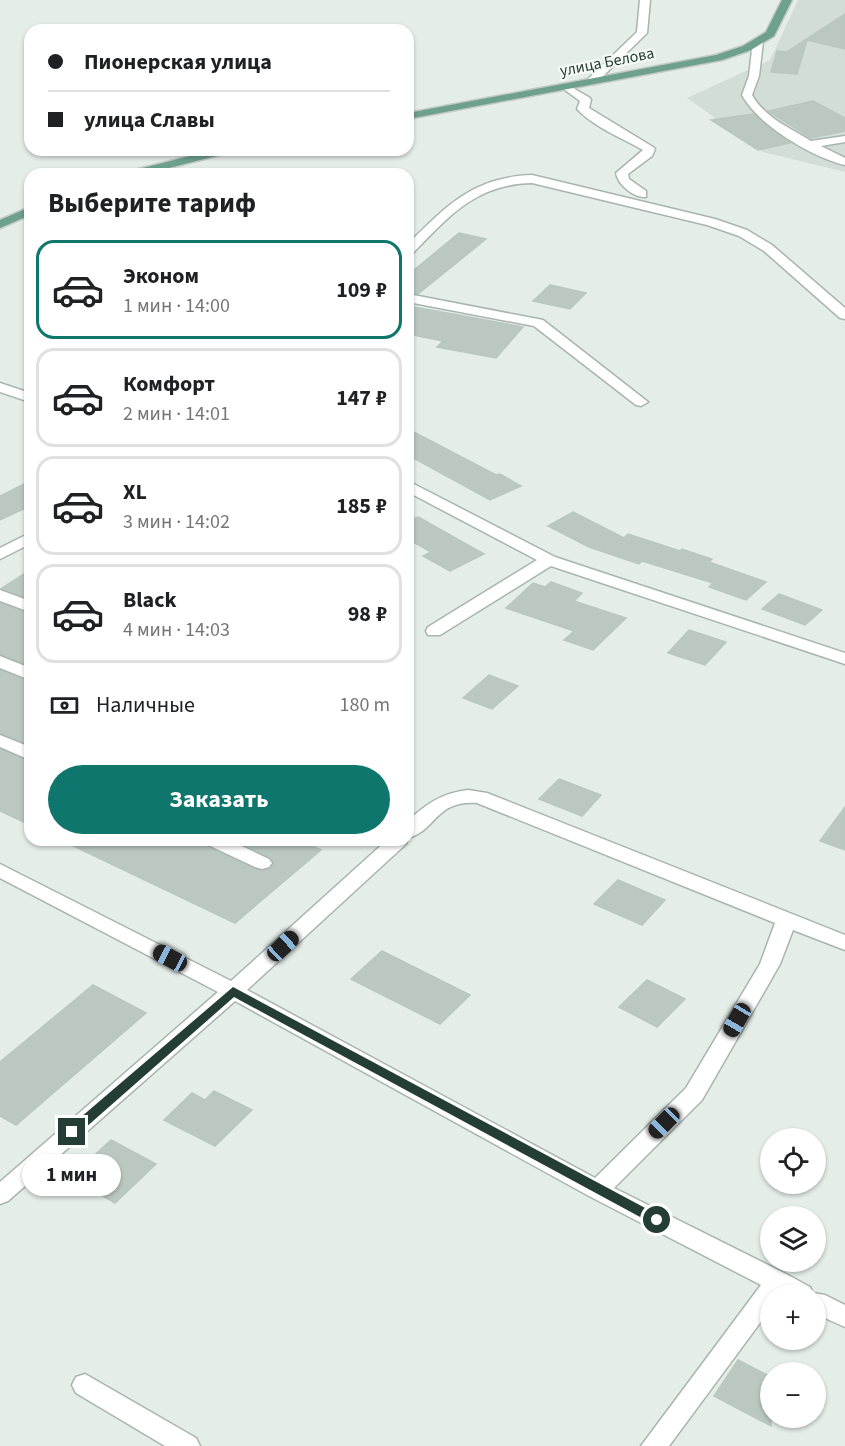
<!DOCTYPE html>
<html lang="ru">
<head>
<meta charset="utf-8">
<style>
	body { margin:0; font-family:"Source Sans 3",sans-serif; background:#f6f6f6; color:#202124; height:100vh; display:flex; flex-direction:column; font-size:22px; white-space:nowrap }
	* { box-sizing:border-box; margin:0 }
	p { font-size:20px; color:#757577 }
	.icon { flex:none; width:33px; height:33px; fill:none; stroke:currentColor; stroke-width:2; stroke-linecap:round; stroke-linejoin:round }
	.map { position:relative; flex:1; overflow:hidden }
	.sheet { position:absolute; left:24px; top:168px; width:390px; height:678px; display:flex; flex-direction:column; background:#fff; border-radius:18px; box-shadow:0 2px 4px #0004 }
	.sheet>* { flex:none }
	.banner { position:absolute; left:24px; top:24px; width:390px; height:132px; border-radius:18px; box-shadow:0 2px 4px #0004; display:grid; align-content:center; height:132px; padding:0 24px; background:#fff }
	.buttons { position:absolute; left:760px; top:1128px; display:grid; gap:12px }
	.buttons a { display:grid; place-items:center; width:66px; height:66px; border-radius:50%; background:#fff; box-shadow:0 2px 4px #0004; font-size:30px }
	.end { position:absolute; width:27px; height:27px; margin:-14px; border:8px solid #253e35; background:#fff; box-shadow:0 0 0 3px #fff }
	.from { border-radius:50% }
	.bubble { position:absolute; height:42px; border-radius:21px; background:#fff; box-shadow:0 2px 4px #0004; font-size:20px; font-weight:700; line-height:42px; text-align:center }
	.car { position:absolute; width:18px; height:36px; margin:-18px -9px; border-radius:8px; box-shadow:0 0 4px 2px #0007; background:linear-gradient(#222 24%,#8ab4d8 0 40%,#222 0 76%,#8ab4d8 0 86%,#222 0) }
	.banner b { display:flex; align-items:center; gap:21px; height:57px; font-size:22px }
	.banner b+b { border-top:2px solid #e0e0e0 }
	.banner i { width:15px; height:15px; background:#202124 }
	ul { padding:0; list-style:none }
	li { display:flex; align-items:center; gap:18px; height:99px; margin:0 12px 9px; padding:0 12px; border:3px solid #e0e0e0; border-radius:18px }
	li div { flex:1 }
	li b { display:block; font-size:22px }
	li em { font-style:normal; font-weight:700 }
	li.active { border-color:#0f766e }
	li>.icon { width:54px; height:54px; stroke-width:1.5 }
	h2 { padding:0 24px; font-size:27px; line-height:72px }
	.pay { display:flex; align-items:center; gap:15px; height:66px; padding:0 24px; font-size:22px }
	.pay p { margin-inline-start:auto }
	.cta { display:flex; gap:12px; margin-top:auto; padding:12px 24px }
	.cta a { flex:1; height:69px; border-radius:36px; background:#0f766e; color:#fff; font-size:24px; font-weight:700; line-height:69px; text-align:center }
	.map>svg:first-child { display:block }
</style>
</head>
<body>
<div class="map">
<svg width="845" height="1446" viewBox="0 0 845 1446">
	<rect width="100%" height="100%" fill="#e5ede9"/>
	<polygon fill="#d3ddd8" points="798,0 845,0 845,172 763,152 687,98 770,60"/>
	<g fill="#bbc8c1" stroke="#b8c7bf" stroke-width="1.5">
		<polygon points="845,14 845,49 807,40 797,74 771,72 777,51 787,52"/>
		<polygon points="813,101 845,118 845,131 811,138 768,111"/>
		<polygon points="753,114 772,130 790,143 758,150 711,120"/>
		<polygon points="459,233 486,239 418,294 408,292 408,275"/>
		<polygon points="550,285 586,293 570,309 533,301"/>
		<polygon points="408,306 453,314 523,327 496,358 437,347 443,341 408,334"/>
		<polygon points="408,429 496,475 500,474 521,486 490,500 408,455"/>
		<polygon points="30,481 30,506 0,520 0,496"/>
		<polygon points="573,512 624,538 628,534 680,551 682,549 712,559 709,562 766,582 746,600 709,587 713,583 642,561 639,564 589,547 548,526"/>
		<polygon points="418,517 484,554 450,571 423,556 431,552 408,539 408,521"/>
		<polygon points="30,570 30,599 2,588"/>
		<polygon points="551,582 582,593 574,601 626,618 593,650 564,640 574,631 506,608 533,583 545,587"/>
		<polygon points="779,594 822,610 805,625 762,609"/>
		<polygon points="0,603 30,614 30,666 0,654"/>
		<polygon points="689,630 726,642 705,665 668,653"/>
		<polygon points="0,670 30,682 30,745 0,733"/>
		<polygon points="489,675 518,686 492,709 463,698"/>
		<polygon points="0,749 30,762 30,825 0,811"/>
		<polygon points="559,779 601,795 582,816 539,799"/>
		<polygon points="845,807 845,850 820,841"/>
		<polygon points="61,840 201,840 205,846 261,871 270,869 274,864 271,858 234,840 300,840 321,850 235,923"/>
		<polygon points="618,880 665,900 642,925 594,904"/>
		<polygon points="382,951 470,995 440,1024 351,979"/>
		<polygon points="647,980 685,999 657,1027 619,1007"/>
		<polygon points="93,985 146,1013 16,1125 0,1116 0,1062"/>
		<polygon points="214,1091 252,1110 215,1146 164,1120 192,1093 205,1100"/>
		<polygon points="111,1140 156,1164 115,1203 80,1183 95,1168 86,1163"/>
		<polygon points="738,1360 771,1377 771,1426 714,1396"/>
	</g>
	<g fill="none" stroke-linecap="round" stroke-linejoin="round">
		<g stroke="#a8b5af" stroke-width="3">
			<g id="minor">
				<polygon points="640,0 650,0 647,33 595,84 587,84 587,80 637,32"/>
				<path d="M 758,38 L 763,41 L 759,76 L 752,95 C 765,118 790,128 811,141 L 845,136 L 845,142 L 821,146 L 845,158 L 845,165 C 812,157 758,125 742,95 L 749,76 L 753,41 Z"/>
				<path d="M 566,84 L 590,98 L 591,100 L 589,108 L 653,147 L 655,149 L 652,156 L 628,174 L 629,179 L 646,191 L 646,197 C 634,198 618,185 616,173 L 643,150 C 622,138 594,127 577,109 L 580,101 L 561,87 Z"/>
				<path d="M 532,175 L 715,219 L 747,230 L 772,245 L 845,308 L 845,319 L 840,318 L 764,251 L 739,236 L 707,225 L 532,183 C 476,184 449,216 412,254 L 408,255 L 408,244 C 447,205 474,177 532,175 Z"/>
				<polygon points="408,294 543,320 648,402 641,406 636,405 534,326 408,302"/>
				<polygon points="0,383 30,393 30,402 0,392"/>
				<polygon points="408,481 555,557 845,653 845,664 551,566 440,635 428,635 426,631 428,627 537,560 408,492"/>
				<polygon points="30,533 30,544 0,559 0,548"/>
				<polygon points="0,590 30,601 30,612 0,601"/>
				<polygon points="0,656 30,668 30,680 0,668"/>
				<polygon points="0,735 30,747 30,760 0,747"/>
				<path d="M 468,790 L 487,793 L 845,935 L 845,950 L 793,930 L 780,964 L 702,1100 L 614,1188 L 786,1274 L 810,1287 L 813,1293 L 825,1295 L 845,1305 L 845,1327 L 816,1314 L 816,1294 L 771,1294 L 771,1308 L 669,1446 L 641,1446 L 761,1285 L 589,1196 L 235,1001 L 8,1201 L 0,1204 L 0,1182 L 218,992 L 0,878 L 0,864 L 231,981 L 387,840 L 408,839 L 406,844 L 247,990 L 595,1178 L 686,1088 L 760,964 L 775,923 L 477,803 C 435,800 436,831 408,838 L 408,821 C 426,804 442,793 468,790 Z"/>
				<polygon points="203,840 229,840 269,859 272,863 269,867 262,869 255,867 206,844"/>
				<polygon points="85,1374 196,1438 200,1446 165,1446 76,1393 72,1385 76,1377"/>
			</g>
		</g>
		<g stroke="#c2c9c6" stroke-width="3">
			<g id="major">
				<polygon points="782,0 792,0 774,36 751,50 722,60 408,119 408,113 716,55 743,46 766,32"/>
				<polygon points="214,150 234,150 232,152 145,174 125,174 127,172"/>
				<polygon points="30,207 30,215 0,228 0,220"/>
			</g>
		</g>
		<use href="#minor" fill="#fff" fill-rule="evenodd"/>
		<use href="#major" fill="#6da08d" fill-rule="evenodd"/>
	</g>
	<polygon fill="#253e35" points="233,987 662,1217 664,1220 662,1224 653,1224 234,997 76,1136 67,1136 67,1129"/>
	<g text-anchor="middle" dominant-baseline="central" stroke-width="4.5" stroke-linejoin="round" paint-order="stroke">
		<g font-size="16" fill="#253e35" stroke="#f6faf7">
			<text transform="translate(607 62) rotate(-11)">улица Белова</text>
		</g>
	</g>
</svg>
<div class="buttons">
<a><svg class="icon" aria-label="locate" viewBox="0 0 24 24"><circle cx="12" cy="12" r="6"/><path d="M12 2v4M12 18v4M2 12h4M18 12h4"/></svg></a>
<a><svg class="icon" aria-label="layers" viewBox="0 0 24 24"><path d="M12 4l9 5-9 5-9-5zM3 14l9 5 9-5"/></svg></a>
<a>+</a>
<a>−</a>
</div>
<i class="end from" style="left:657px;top:1220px"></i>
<i class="end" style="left:72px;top:1132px"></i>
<div class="bubble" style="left:22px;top:1154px;width:99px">1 мин</div>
<i class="car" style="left:283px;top:946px;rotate:47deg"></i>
<i class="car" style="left:170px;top:958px;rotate:298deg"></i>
<i class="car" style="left:737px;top:1020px;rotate:210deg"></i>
<i class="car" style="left:664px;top:1123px;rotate:225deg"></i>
<div class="banner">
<b><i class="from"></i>Пионерская улица</b>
<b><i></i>улица Славы</b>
</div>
<section class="sheet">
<h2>Выберите тариф</h2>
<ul>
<li class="active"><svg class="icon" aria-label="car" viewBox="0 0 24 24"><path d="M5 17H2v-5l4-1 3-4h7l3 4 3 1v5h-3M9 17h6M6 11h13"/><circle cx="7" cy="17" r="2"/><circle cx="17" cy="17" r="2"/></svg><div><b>Эконом</b><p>1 мин · 14:00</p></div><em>109 ₽</em></li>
<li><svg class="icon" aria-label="car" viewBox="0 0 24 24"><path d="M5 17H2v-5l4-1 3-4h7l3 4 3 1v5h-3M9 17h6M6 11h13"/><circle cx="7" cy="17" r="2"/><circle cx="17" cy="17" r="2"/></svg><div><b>Комфорт</b><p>2 мин · 14:01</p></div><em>147 ₽</em></li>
<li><svg class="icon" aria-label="car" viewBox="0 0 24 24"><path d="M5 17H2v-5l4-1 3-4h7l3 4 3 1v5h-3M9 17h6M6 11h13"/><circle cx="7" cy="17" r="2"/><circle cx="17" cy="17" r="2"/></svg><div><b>XL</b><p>3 мин · 14:02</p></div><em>185 ₽</em></li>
<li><svg class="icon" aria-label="car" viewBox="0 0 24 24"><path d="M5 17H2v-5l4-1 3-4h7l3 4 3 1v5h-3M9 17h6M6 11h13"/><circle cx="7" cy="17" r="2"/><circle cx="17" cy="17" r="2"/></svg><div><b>Black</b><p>4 мин · 14:03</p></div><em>98 ₽</em></li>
</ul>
<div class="pay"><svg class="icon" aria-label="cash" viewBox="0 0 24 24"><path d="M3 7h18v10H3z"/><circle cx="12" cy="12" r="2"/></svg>Наличные<p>180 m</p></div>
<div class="cta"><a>Заказать</a></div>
</section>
</div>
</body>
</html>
